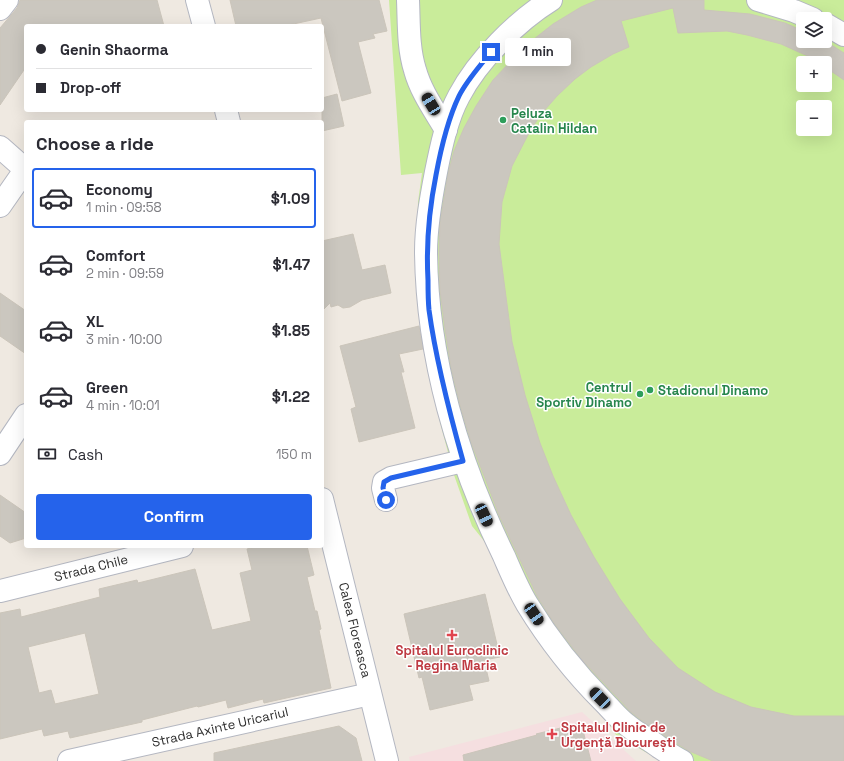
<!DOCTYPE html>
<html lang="en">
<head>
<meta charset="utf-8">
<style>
	body { margin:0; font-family:"Space Grotesk",sans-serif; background:#f2f2f3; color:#2b2b33; height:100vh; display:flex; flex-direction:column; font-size:15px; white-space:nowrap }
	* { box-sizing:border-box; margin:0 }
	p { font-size:13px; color:#7c7c81 }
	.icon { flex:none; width:22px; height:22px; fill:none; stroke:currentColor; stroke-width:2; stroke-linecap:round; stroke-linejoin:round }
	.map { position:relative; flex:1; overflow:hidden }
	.side { position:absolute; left:24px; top:120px; width:300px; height:428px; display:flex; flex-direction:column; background:#fff; border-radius:4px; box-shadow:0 4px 16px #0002 }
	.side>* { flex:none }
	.guide { position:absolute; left:24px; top:24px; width:300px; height:88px; border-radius:4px; box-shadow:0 4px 16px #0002; display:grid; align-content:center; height:88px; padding:0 12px; background:#fff }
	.fabs { position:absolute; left:796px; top:12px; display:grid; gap:8px }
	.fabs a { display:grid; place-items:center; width:36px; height:36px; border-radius:4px; background:#fff; box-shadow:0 4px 16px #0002; font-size:20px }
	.end { position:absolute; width:18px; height:18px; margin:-9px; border:5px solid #2563eb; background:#fff; box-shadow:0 0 0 2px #fff }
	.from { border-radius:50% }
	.bubble { position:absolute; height:28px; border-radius:4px; background:#fff; box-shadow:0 4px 16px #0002; font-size:13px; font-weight:700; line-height:28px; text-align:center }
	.car { position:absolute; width:12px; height:24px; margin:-12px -6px; border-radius:5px; box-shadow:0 0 3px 1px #0007; background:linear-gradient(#222 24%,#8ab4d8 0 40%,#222 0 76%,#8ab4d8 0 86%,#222 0) }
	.guide b { display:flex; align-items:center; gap:14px; height:38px; font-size:15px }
	.guide b+b { border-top:1px solid #e1e1e2 }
	.guide i { width:10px; height:10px; background:#2b2b33 }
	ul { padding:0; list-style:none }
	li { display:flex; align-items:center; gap:12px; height:60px; margin:0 8px 6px; padding:0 4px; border:2px solid transparent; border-radius:4px }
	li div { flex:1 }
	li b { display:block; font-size:15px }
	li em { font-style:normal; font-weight:700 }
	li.active { border-color:#2563eb }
	li>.icon { width:36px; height:36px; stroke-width:1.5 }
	h2 { padding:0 12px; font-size:18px; line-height:48px }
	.pay { display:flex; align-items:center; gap:10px; height:44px; padding:0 12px; font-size:15px }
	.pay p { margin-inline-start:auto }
	.cta { display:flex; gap:8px; margin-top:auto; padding:8px 12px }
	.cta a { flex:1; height:46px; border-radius:4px; background:#2563eb; color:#fff; font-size:16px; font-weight:700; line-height:46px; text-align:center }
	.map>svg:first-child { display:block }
</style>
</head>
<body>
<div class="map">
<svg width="844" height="761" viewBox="0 0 844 761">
	<rect width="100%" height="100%" fill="#efe9e1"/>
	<polygon fill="#f5dfe0" points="582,712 636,761 410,761 409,757"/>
	<path fill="#c9ec9a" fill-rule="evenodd" d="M 389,0 L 844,0 L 844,761 L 661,761 L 616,735 L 509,572 L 472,526 L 454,475 L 440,422 L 431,367 L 417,248 L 418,202 L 422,173 L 401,175 ZM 803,19 L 825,19 L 825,41 L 803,41 ZM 803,63 L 825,63 L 825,85 L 803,85 ZM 803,107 L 825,107 L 825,129 L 803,129 Z"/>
	<g fill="#cbc7bf" stroke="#cbc5ba" fill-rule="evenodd">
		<polygon points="20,0 157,0 164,26 26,26 26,67 0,105 0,28 17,8"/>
		<polygon points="230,0 379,0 387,31 373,34 375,38 358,42 371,93 342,101 321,18 284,26 236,26"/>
		<polygon points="597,0 704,0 704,10 750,14 785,23 803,31 803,41 825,41 844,53 844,80 825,67 825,63 819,63 812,58 781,44 747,35 727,31 678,33 673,8 621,21 629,47 613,54 591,67 575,79 557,96 543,112 531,129 512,166 502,202 499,244 512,342 525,395 540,443 553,476 571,515 594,557 620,599 649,638 678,668 715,692 751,707 794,716 844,716 844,761 713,761 689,751 645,723 631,712 582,660 554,623 537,596 499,515 471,442 460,405 451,367 445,329 440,290 439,252 440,223 448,174 454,151 464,128 476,106 493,80 512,60 534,39 553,24 581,7"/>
		<polygon points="337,94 344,126 322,131 322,98"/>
		<polygon points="353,234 362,270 385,265 391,293 362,300 350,307 343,308 338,305 331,307 330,303 322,311 322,241"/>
		<polygon points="0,293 26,311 26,354 0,336"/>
		<polygon points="419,326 423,349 399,354 404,372 401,372 415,428 359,442 351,409 356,407 340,346"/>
		<polygon points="0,495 26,513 26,538 10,543 0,536"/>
		<path d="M 259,546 L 307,546 L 314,575 L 307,577 L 315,611 L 317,611 L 321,629 L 319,630 L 331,688 L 264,703 L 263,699 L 228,708 L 226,700 L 198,707 L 197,706 L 142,720 L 142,722 L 70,738 L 68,731 L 44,736 L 42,729 L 0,739 L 0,613 L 20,609 L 21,617 L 100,597 L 99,589 L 137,580 L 138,583 L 195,569 L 212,630 L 251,621 L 240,573 L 252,570 L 247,549 ZM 85,633 L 99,694 L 55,704 L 51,690 L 39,693 L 28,647 Z"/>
		<polygon points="485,594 500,657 484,660 489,681 469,685 473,700 430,710 422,677 419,678 404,614"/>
		<polygon points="581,723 591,761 464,761 463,755 537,735 536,734"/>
		<polygon points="339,726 356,738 362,761 214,761 214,753"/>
	</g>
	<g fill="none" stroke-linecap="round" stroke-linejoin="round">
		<g stroke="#b4b7c1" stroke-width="24">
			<g id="minor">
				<polyline points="197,0 204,26"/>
				<path d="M 408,0 C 409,23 408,48 415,70 C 421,92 435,111 446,130"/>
				<path d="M 551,0 C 517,21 478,60 459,96 C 447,118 441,147 436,172 C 431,198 426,225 426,252 C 427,357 458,462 504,556 C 511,572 518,589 527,604 C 549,640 575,673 604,702 C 611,709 618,718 626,724 C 636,733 649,739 659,747 C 667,752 674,757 682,761"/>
				<polyline points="758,0 794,11 813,19"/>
				<polyline points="0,9 7,0"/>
				<polyline points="825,24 844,35"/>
				<polyline points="226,110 229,122"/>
				<polyline points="0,147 26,170"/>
				<polyline points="0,206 25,170"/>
				<polyline points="0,454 26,415"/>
				<polyline points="322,499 387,761"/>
				<polyline points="386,500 383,488 384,482 391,478 463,461"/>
				<polyline points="0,591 182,546"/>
				<polyline points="69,761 370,694"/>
			</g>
		</g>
		<use href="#minor" stroke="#fff" stroke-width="22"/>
	</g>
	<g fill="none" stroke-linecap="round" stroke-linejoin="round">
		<path stroke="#2563eb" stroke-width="5" d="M 386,500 L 383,488 L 384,482 L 391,478 L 463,461 C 449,411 436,361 429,310 C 428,300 428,290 428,280 C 426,244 429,210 436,175 C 441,148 447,121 459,96 C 467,80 480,66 491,52"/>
	</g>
	<g fill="#2e9e5b" stroke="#fff" stroke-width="1.5">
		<circle cx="503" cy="120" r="4"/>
		<circle cx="650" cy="390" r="4"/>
		<circle cx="640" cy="394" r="4"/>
	</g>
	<g fill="#e0444e" stroke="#fff" stroke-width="1.5">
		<path d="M450 629h4v4h4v4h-4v4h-4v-4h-4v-4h4z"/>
		<path d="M550 728h4v4h4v4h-4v4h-4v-4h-4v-4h4z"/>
	</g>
	<g text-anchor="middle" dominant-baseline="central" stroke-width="3" stroke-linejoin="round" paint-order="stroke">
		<g font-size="13" font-weight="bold" fill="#27864d" stroke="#fff" text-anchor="start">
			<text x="511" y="113">Peluza<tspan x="511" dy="15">Catalin Hildan</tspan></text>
			<text x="632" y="387" text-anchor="end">Centrul<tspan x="632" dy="15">Sportiv Dinamo</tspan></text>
			<text x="658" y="390">Stadionul Dinamo</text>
		</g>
		<g font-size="13" fill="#2e2e2e" stroke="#fff">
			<text transform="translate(91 568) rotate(-14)">Strada Chile</text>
			<text transform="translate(355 630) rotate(76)">Calea Floreasca</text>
			<text transform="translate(220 727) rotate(-13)">Strada Axinte Uricariul</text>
		</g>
		<g font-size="13" font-weight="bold" fill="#be3a42" stroke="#fff">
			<text x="452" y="650">Spitalul Euroclinic<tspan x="452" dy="15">- Regina Maria</tspan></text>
			<text x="561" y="727" text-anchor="start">Spitalul Clinic de<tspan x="561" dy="15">Urgență București</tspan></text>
		</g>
	</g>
</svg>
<div class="fabs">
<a><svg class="icon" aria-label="layers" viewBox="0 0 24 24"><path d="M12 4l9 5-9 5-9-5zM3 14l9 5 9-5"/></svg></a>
<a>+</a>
<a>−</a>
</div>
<i class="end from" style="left:386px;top:500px"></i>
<i class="end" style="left:491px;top:52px"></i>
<div class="bubble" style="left:505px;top:38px;width:66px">1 min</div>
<i class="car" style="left:431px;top:104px;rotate:329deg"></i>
<i class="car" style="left:484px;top:515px;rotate:155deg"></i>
<i class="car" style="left:534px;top:614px;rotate:146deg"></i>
<i class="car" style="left:600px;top:698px;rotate:316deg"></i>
<div class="guide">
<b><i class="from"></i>Genin Shaorma</b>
<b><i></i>Drop-off</b>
</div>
<section class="side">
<h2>Choose a ride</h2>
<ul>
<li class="active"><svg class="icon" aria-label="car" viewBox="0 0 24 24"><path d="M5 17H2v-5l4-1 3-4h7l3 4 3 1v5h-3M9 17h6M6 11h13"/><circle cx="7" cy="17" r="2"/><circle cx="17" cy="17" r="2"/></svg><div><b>Economy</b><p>1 min · 09:58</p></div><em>$1.09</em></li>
<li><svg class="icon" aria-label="car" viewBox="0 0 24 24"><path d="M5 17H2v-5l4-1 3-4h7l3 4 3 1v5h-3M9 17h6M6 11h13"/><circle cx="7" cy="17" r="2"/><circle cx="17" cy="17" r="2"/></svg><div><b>Comfort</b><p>2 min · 09:59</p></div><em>$1.47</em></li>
<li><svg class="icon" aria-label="car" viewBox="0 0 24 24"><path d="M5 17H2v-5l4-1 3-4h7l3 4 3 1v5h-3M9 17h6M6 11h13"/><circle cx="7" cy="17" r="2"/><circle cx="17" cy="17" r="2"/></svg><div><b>XL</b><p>3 min · 10:00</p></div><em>$1.85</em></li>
<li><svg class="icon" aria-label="car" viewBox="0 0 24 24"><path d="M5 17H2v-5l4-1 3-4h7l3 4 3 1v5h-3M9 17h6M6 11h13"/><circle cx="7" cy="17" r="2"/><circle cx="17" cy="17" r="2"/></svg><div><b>Green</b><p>4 min · 10:01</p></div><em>$1.22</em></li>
</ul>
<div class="pay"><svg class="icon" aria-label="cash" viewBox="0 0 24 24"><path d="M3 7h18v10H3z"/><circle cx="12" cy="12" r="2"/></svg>Cash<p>150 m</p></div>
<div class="cta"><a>Confirm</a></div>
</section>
</div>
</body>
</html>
